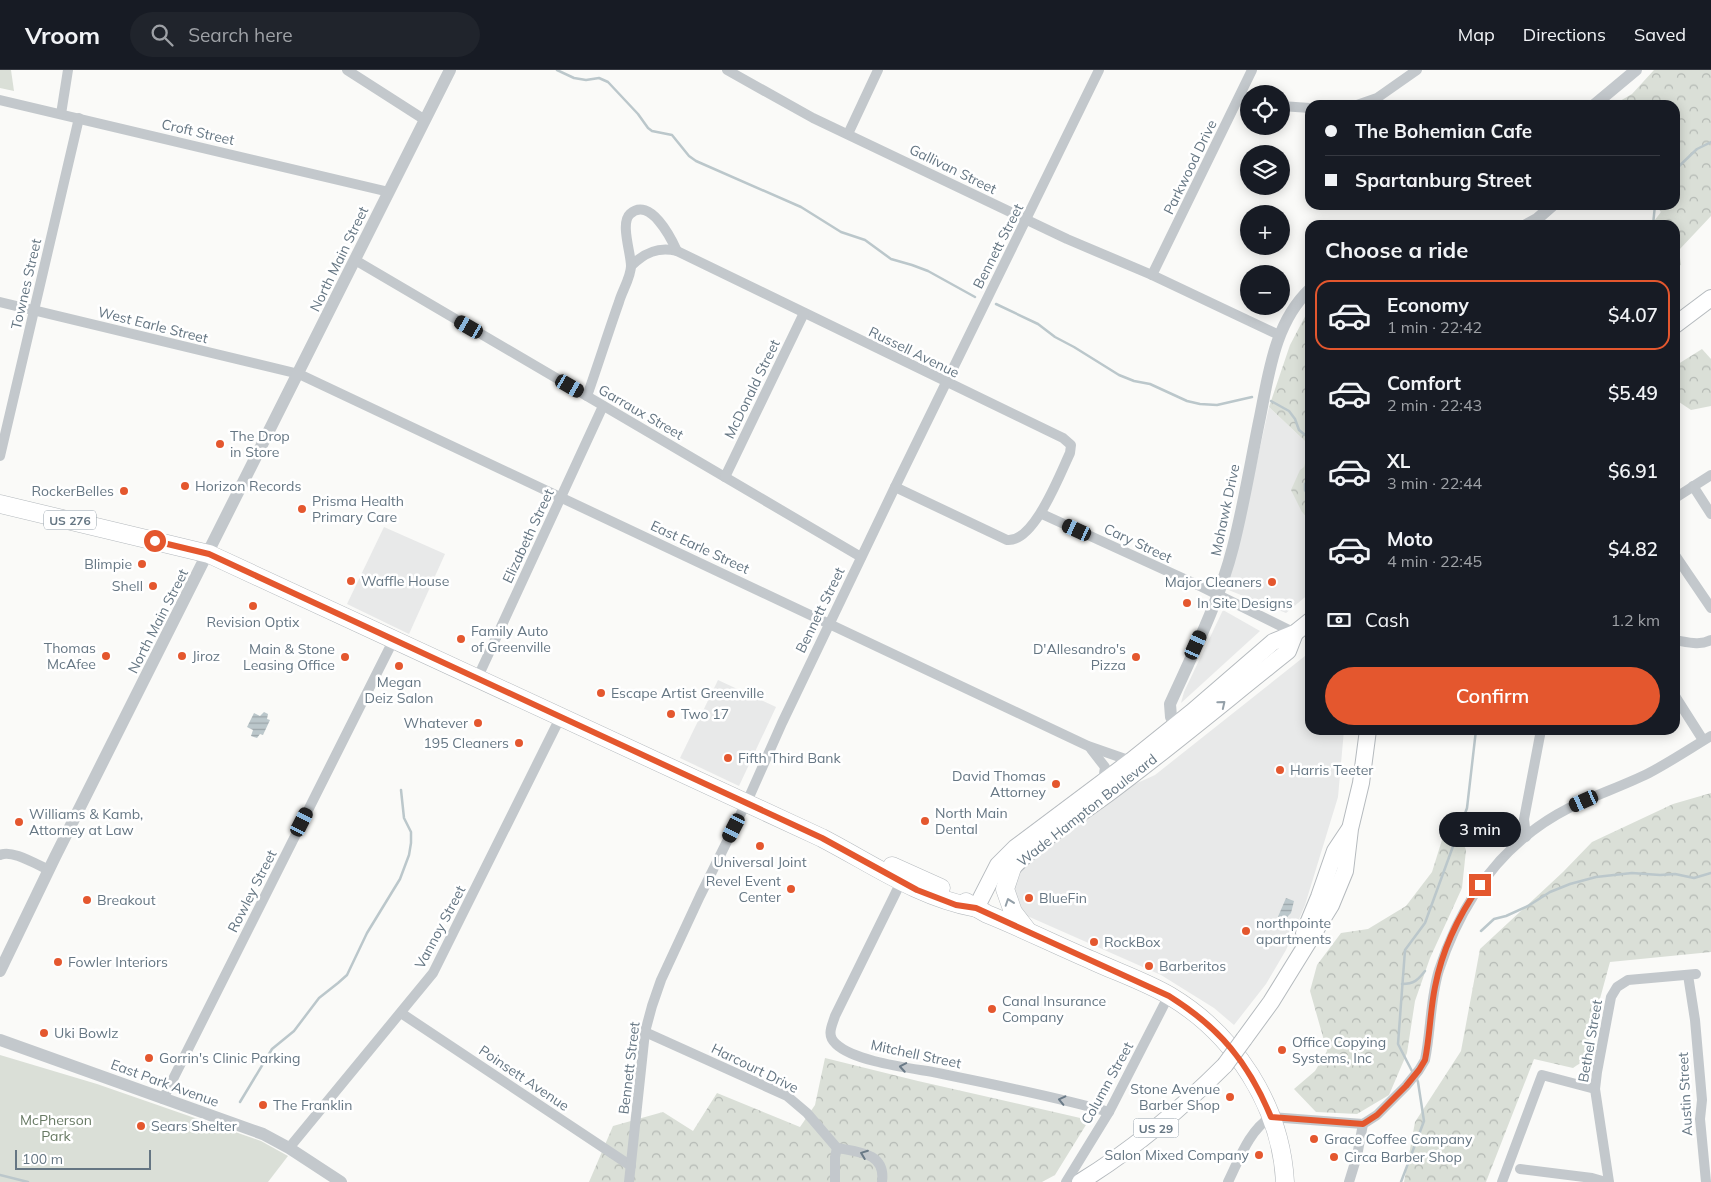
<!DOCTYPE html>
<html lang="en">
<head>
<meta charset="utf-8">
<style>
	body { margin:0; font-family:Mulish,sans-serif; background:#20242c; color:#f1f3f6; height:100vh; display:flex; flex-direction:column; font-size:19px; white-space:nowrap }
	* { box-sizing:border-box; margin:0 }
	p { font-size:16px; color:#9ea1a6 }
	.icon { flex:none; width:28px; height:28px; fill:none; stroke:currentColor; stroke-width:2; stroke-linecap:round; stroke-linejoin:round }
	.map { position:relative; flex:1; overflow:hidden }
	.details { position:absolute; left:1305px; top:150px; width:375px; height:515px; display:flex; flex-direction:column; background:#171b24; border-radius:15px; box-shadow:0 2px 12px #0003 }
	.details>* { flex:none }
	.guide { position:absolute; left:1305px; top:30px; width:375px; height:110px; border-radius:15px; box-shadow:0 2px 12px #0003; display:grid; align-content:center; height:110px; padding:0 20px; background:#171b24 }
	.controls { position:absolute; left:1240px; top:15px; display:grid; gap:10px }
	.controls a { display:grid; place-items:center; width:50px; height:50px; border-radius:50%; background:#171b24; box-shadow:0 2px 12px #0003; font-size:25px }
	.scale { position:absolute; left:15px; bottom:12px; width:136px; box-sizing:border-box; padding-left:5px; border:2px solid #657683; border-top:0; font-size:14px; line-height:18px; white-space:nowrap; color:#657683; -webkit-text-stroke:4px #fff; paint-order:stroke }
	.end { position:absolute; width:22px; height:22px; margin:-11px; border:6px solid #e4572e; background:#fff; box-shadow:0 0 0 2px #fff }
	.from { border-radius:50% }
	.bubble { position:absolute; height:35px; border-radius:18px; background:#171b24; box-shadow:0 2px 12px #0003; font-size:16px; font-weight:600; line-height:35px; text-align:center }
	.car { position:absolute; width:15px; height:30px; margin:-15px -8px; border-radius:6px; box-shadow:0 0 4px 1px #0007; background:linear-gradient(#222 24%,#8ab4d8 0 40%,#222 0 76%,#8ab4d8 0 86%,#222 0) }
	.guide b { display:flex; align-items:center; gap:18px; height:48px; font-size:19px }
	.guide b+b { border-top:1px solid #363941 }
	.guide i { width:12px; height:12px; background:#f1f3f6 }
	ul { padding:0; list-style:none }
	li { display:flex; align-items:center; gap:15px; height:70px; margin:0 10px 8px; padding:0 10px; border:2px solid transparent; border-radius:15px }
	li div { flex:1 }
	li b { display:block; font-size:19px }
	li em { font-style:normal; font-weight:600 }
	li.on { border-color:#e4572e }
	li>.icon { width:45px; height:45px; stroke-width:1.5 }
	h2 { padding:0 20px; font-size:22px; line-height:60px }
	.pay { display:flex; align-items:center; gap:12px; height:55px; padding:0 20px; font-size:19px }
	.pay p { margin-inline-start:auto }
	.cta { display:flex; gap:10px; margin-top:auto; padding:10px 20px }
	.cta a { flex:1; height:58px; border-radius:30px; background:#e4572e; color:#fff; font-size:20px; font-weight:600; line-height:58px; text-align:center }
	header { display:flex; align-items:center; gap:30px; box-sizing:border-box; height:70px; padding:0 25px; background:#171b24; border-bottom:1px solid #363941 }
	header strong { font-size:24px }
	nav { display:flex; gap:28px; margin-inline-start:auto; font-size:18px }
	.search { width:350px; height:45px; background:#20242c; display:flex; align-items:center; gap:12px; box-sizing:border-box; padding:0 18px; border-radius:28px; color:#9ea1a6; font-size:19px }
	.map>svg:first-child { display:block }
</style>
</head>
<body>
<header>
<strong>Vroom</strong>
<div class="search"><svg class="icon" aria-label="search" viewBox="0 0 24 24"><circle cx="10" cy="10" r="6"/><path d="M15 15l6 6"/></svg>Search here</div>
<nav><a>Map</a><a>Directions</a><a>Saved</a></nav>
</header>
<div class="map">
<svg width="1711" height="1112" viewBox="0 0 1711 1112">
	<defs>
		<pattern id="forest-crowns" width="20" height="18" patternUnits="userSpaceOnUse" patternTransform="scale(1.25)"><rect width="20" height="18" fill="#dadfd7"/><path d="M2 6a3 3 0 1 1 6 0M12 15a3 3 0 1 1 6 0" fill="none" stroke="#b4b9b4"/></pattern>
		<pattern id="water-rules" width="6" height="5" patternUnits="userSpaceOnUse" patternTransform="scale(1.25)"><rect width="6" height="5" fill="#bbc7cb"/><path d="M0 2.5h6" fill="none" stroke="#9ca6aa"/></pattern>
	</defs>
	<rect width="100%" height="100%" fill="#fafaf8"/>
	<g fill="#e8e9e9">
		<polygon points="1269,337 1308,374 1304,397 1302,442 1310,452 1310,523 1286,543 1226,519 1244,450"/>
		<polygon points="384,457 445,484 409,564 347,534"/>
		<polygon points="1223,540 1260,561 1181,633 1184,622"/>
		<polygon points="1310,582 1310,660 1344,660 1338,727 1305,835 1286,880 1266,914 1234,955 1214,938 1161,905 1016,841 1008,819 1014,804 1035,782 1135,714 1155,705"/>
		<polygon points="718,610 776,637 739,716 680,688"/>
	</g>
	<g fill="#dadfd7">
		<polygon points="0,0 11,0 14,21 0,18"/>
		<polygon points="0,985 97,1014 261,1071 288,1086 268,1112 0,1112"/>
	</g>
	<g fill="url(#forest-crowns)">
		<polygon points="1654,0 1711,0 1711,146 1679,180 1681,195 1675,197 1675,155 1651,155 1661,142 1656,135 1675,135 1675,35 1613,35 1632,24"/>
		<polygon points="1310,237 1310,452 1302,442 1291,420 1300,400 1304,397 1308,374 1269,337 1290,275"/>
		<polygon points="1702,279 1711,289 1711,336 1691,340 1676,330 1675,296"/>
		<polygon points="1711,723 1711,882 1610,892 1583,991 1573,998 1534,989 1486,1112 1404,1112 1415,1052 1461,981 1480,879 1563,802 1592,772 1673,734"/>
		<polygon points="1451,741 1466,780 1462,818 1430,888 1415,931 1407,983 1389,1025 1357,1044 1316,1042 1294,1019 1315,1001 1327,981 1310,921 1317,895 1341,863 1368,859 1406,836 1432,802"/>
		<polygon points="825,988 918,1011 1089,1050 1055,1105 1042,1112 589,1112 613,1056 663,1042 693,1061 717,1023 800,1057 815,1035"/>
	</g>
	<g fill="url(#water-rules)">
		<polygon points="264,642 268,644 267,649 270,650 263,665 260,664 257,668 251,666 253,660 247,657 254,643 260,646"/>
		<polygon points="1286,828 1294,831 1291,843 1286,848 1284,852 1277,849"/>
	</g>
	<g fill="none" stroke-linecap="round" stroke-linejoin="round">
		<g stroke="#bbc7cb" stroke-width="2.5">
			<polyline points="557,0 574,8 586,10 599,8 608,12 638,44 648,58 652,61 672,65 689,86 696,91 801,137 841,162 865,170 891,189 912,195 928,201 975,227"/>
			<polyline points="1675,100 1697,79 1711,72"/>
			<polyline points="1653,155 1655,135"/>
			<polyline points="996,234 1038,254 1055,267 1074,277 1119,305 1134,311 1150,314 1187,331 1200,334 1217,335 1252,327"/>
			<polyline points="1310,293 1310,318"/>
			<polyline points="1271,331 1289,341 1295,349 1299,360 1310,369"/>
			<polyline points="1310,409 1305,414 1305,420 1310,428"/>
			<polyline points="1481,861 1494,849 1506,846 1528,836 1550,822 1570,814 1596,807 1632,803 1660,805 1675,804 1694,808 1711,803"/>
			<path d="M 1402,914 C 1414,914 1418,910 1425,901"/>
			<polyline points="1413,1003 1398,974 1405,880 1425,853 1467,738 1476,660"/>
			<polyline points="240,1032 272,979 294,961 319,928 338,913 347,905 367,863 400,809 409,785 411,773 411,762 404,748 401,720"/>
			<polyline points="0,1105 28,1112"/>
			<polyline points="1401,1112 1424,1051 1418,1012 1416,1007"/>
		</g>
		<g stroke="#b5babe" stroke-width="18">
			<g id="primary">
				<polyline points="1675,255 1711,228"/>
				<path d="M 1004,807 C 1035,771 1077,747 1114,719 C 1173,675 1230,627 1288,581 L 1295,563"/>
				<polyline points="976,838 998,795 1015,778 1131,691 1192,642 1273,572 1295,563 1310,551"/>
				<polyline points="1304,863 1319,827 1335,781 1349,760"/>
				<polyline points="1244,969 1271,932 1331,835 1345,801 1350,759 1361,713 1368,660"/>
				<path d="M 1080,1112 C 1134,1079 1181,1039 1225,995"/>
			</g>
		</g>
		<g stroke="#b4b9bd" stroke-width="19">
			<g id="trunk">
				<path d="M 0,434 L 209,484 L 822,768 C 874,795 918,827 976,838"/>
				<polyline points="892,796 941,818"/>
				<polyline points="1012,798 1005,819 1013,842 1027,860"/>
				<path d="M 966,832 L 987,844 C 1022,858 1056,875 1091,890 C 1117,902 1146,912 1170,926 C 1235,965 1281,1036 1285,1112"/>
			</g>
		</g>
		<g stroke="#c3c8cc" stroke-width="10">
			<polyline points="347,0 425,50"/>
			<polyline points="727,0 813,48 1067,169 1152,205 1279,265"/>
			<polyline points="0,30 389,122"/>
			<polyline points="1357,35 1377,28 1417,0"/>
			<polyline points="1281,36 1310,38"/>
			<polyline points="61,44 68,0"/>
			<polyline points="848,64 878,0"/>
			<polyline points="355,190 861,487"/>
			<path d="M 631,196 C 644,183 658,176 677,181 L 1063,368 L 1071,375 L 1070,383 C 1060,404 1034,473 1007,470 L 895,417"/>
			<polyline points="1152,205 1252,0"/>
			<polyline points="0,232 299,304 1088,676 1131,691"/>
			<path d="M 587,326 C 598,295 608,263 619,232 C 622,221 631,207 631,196 C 631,183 620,153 630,144 C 650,126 671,168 677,181"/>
			<polyline points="0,386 79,48"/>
			<polyline points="725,407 804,243"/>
			<polyline points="1693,416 1711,444"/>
			<polyline points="1675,428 1711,405"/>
			<polyline points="1042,444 1202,517 1295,563"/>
			<polyline points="1675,485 1711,538"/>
			<path d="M 1675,570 C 1687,572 1700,576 1711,570"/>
			<polyline points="477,609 603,336"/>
			<polyline points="1675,626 1703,670"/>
			<polyline points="1091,679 1105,697 1103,712"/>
			<polyline points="1526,767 1524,749 1541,660"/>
			<path d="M 0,785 C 12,779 37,795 49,800"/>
			<path d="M 901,812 L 835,946 C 832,956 826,965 836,974 C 855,992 911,998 938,1003 C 995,1015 1053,1026 1109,1042"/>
			<polyline points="1688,905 1695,950 1702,1030 1700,1049 1706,1112"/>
			<polyline points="401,943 631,1096"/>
			<polyline points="645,962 787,1026 807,1043 837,1078"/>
			<polyline points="163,1029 393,571"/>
			<polyline points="289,1078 433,903 560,648"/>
			<polyline points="1520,1099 1592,1108 1606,1112"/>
			<polyline points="629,1112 645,962 652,936 661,910 700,826 750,725 782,653 895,417 1099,0"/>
			<path d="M 835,1112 L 835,1087 L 837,1078 C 859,1082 886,1083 882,1112"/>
			<polyline points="1066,1112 1109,1042 1169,925"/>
			<path d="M 1228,1112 C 1239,1090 1249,1060 1271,1047 L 1363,1054 L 1377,1045 L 1406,1016 L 1419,1000 L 1425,990 C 1431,961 1430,929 1439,900 C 1462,830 1502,772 1569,738 C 1595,725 1623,716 1649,703 C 1670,692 1691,678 1711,666"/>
			<polyline points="1349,1112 1357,1086 1363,1054"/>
			<polyline points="1502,1112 1542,1005 1595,1019"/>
			<polyline points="1609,1112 1595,1019 1597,1002 1611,927 1617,917 1628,910 1696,904"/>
		</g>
		<g stroke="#c3c8cc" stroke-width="12">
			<polyline points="1594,35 1636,0"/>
			<polyline points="1526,155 1537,149 1553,135"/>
			<path d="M 1181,661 L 1171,647 L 1170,634 C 1193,583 1219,532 1233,477 C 1244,434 1251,390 1260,347 C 1269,302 1275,252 1310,219"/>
			<polyline points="0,901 55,787 450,0"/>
			<polyline points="0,970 263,1064 289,1078 341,1112"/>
		</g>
		<use href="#primary" stroke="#fff" stroke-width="16"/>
		<use href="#trunk" stroke="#fff" stroke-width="18"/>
		<g stroke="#b5babe" stroke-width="18" stroke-linecap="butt">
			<polyline id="primary-bridge" points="1225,995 1244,969"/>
		</g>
		<use href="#primary-bridge" stroke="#fff" stroke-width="16"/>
	</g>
	<defs><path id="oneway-chevron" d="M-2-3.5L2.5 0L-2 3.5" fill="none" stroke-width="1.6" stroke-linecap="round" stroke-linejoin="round" transform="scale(1.25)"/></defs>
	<g stroke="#939fa8">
		<use href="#oneway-chevron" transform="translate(1222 634) rotate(-39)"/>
		<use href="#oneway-chevron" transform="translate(1009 832) rotate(-109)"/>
	</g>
	<g stroke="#6a7a87">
		<use href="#oneway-chevron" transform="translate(903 997) rotate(-170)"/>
		<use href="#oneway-chevron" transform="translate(1062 1030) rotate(-167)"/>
		<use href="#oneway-chevron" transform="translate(864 1084) rotate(-159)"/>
	</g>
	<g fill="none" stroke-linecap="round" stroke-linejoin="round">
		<path stroke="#e4572e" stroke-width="6" d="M 155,471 L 209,484 L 822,768 L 917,820 L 956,835 L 976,838 L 1169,926 C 1220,958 1248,992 1271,1047 L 1363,1054 L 1377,1045 L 1406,1016 L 1419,1000 L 1425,990 C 1430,966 1430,941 1435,917 C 1442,880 1459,845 1480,815"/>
	</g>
	<g fill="#e4572e" stroke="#fff" stroke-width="2">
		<circle cx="220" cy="374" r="5"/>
		<circle cx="185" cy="416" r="5"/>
		<circle cx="124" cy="421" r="5"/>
		<circle cx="302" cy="439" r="5"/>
		<circle cx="142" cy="494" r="5"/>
		<circle cx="351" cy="511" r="5"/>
		<circle cx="1272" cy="512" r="5"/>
		<circle cx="153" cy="516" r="5"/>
		<circle cx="1187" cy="533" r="5"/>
		<circle cx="253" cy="536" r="5"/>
		<circle cx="461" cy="569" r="5"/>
		<circle cx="106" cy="586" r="5"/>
		<circle cx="182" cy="586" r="5"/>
		<circle cx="345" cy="587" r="5"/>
		<circle cx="1136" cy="587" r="5"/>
		<circle cx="399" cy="596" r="5"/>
		<circle cx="601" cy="623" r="5"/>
		<circle cx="671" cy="644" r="5"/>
		<circle cx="478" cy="653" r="5"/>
		<circle cx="519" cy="673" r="5"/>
		<circle cx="728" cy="688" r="5"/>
		<circle cx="1280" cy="700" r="5"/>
		<circle cx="1056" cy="714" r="5"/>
		<circle cx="925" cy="751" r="5"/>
		<circle cx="19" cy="752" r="5"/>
		<circle cx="760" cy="776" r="5"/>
		<circle cx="791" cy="819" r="5"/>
		<circle cx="1029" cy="828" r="5"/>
		<circle cx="87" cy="830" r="5"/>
		<circle cx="1246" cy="861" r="5"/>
		<circle cx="1094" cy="872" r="5"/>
		<circle cx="58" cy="892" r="5"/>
		<circle cx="1149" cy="896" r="5"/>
		<circle cx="992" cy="939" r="5"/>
		<circle cx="44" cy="963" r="5"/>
		<circle cx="1282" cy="980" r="5"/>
		<circle cx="149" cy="988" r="5"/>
		<circle cx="1230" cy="1027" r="5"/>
		<circle cx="263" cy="1035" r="5"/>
		<circle cx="141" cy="1056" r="5"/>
		<circle cx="1314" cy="1069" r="5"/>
		<circle cx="1259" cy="1085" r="5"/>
		<circle cx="1334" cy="1087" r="5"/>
	</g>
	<g text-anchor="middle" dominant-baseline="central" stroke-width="5" stroke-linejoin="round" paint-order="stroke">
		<g fill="#fff" stroke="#939fa8" stroke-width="1">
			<rect x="44" y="440.5" width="52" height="19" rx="4"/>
			<rect x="1133.5" y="1048.5" width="45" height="19" rx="4"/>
		</g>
		<g font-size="12" font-weight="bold" fill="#657683">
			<text x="70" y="450">US 276</text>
			<text x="1156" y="1058">US 29</text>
		</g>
		<g font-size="14" fill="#657683" stroke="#fff">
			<text transform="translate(198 62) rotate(13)">Croft Street</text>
			<text transform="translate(1190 97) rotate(-64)">Parkwood Drive</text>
			<text transform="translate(953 99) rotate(26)">Gallivan Street</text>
			<text transform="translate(998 176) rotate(-63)">Bennett Street</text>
			<text transform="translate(339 189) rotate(-64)">North Main Street</text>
			<text transform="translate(26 214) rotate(-77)">Townes Street</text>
			<text transform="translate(153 255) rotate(14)">West Earle Street</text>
			<text transform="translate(914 282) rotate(26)">Russell Avenue</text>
			<text transform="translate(752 319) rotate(-64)">McDonald Street</text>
			<text transform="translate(641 342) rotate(30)">Garraux Street</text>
			<text transform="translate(1225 440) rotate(-78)">Mohawk Drive</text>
			<text transform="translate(528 466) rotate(-65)">Elizabeth Street</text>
			<text transform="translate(1138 473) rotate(25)">Cary Street</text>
			<text transform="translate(700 477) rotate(25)">East Earle Street</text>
			<text transform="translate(820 540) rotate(-64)">Bennett Street</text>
			<text transform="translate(158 551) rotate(-63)">North Main Street</text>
			<text transform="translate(1087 740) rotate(-38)">Wade Hampton Boulevard</text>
			<text transform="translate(252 821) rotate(-63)">Rowley Street</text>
			<text transform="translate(440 857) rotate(-62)">Vannoy Street</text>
			<text transform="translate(1590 971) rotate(-80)">Bethel Street</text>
			<text transform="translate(916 984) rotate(12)">Mitchell Street</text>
			<text transform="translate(629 998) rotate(-83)">Bennett Street</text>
			<text transform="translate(755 998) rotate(26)">Harcourt Drive</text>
			<text transform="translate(524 1008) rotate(34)">Poinsett Avenue</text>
			<text transform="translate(165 1013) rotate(20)">East Park Avenue</text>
			<text transform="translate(1107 1013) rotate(-61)">Column Street</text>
			<text transform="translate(1685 1024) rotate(-93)">Austin Street</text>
		</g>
		<g font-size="14" fill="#657683" stroke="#fff" text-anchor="start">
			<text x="230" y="366">The Drop<tspan x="230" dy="16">in Store</tspan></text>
			<text x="195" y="416">Horizon Records</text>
			<text x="114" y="421" text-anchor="end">RockerBelles</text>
			<text x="312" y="431">Prisma Health<tspan x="312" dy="16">Primary Care</tspan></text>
			<text x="132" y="494" text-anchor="end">Blimpie</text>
			<text x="361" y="511">Waffle House</text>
			<text x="1262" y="512" text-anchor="end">Major Cleaners</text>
			<text x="143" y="516" text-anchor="end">Shell</text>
			<text x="1197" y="533">In Site Designs</text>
			<text x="253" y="552" text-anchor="middle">Revision Optix</text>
			<text x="471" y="561">Family Auto<tspan x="471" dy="16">of Greenville</tspan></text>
			<text x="96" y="578" text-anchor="end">Thomas<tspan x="96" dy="16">McAfee</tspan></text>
			<text x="335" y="579" text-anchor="end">Main &amp; Stone<tspan x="335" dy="16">Leasing Office</tspan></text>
			<text x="1126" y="579" text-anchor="end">D'Allesandro's<tspan x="1126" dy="16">Pizza</tspan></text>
			<text x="192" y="586">Jiroz</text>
			<text x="399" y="612" text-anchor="middle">Megan<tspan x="399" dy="16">Deiz Salon</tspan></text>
			<text x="611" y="623">Escape Artist Greenville</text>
			<text x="681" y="644">Two 17</text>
			<text x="468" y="653" text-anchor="end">Whatever</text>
			<text x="509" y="673" text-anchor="end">195 Cleaners</text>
			<text x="738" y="688">Fifth Third Bank</text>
			<text x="1290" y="700">Harris Teeter</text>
			<text x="1046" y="706" text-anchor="end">David Thomas<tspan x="1046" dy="16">Attorney</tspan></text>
			<text x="935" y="743">North Main<tspan x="935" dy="16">Dental</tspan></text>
			<text x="29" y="744">Williams &amp; Kamb,<tspan x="29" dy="16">Attorney at Law</tspan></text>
			<text x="760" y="792" text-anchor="middle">Universal Joint</text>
			<text x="781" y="811" text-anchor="end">Revel Event<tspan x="781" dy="16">Center</tspan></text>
			<text x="1039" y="828">BlueFin</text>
			<text x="97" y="830">Breakout</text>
			<text x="1256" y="853">northpointe<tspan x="1256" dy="16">apartments</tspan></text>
			<text x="1104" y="872">RockBox</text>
			<text x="68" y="892">Fowler Interiors</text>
			<text x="1159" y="896">Barberitos</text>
			<text x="1002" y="931">Canal Insurance<tspan x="1002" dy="16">Company</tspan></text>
			<text x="54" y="963">Uki Bowlz</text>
			<text x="1292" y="972">Office Copying<tspan x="1292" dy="16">Systems, Inc</tspan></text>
			<text x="159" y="988">Gorrin's Clinic Parking</text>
			<text x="1220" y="1019" text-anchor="end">Stone Avenue<tspan x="1220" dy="16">Barber Shop</tspan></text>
			<text x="273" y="1035">The Franklin</text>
			<text x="151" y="1056">Sears Shelter</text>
			<text x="1324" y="1069">Grace Coffee Company</text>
			<text x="1249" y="1085" text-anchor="end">Salon Mixed Company</text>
			<text x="1344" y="1087">Circa Barber Shop</text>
		</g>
		<g font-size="14" fill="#687a64" stroke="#fff">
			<text x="56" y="1050">McPherson<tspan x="56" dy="16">Park</tspan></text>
		</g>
	</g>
</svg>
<div class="controls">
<a><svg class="icon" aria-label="locate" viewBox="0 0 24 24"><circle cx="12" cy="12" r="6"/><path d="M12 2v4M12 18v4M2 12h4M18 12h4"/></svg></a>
<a><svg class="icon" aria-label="layers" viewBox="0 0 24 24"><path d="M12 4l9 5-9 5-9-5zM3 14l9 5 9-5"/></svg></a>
<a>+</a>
<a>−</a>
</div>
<div class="scale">100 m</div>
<i class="end from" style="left:155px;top:471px"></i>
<i class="end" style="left:1480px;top:815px"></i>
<div class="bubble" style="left:1439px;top:742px;width:82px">3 min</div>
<i class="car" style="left:469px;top:257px;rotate:300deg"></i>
<i class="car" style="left:570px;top:316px;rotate:120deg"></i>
<i class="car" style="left:1077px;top:460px;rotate:295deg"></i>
<i class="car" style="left:1196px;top:575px;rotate:24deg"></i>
<i class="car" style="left:1584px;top:731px;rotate:246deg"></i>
<i class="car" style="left:302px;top:752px;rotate:27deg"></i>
<i class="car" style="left:734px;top:758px;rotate:207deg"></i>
<div class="guide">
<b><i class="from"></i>The Bohemian Cafe</b>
<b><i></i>Spartanburg Street</b>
</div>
<section class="details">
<h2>Choose a ride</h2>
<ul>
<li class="on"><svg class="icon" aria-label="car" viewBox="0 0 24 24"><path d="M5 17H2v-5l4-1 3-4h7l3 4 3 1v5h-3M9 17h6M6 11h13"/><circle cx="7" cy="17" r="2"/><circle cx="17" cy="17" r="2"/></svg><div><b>Economy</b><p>1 min · 22:42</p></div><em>$4.07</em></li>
<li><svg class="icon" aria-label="car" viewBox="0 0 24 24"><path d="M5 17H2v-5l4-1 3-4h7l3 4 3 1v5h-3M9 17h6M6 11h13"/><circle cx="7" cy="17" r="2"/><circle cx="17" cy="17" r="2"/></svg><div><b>Comfort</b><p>2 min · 22:43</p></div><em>$5.49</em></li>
<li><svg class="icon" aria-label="car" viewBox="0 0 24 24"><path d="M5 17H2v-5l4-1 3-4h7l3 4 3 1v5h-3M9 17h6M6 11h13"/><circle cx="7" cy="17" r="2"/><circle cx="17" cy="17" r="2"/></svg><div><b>XL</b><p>3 min · 22:44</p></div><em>$6.91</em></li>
<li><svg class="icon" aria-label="car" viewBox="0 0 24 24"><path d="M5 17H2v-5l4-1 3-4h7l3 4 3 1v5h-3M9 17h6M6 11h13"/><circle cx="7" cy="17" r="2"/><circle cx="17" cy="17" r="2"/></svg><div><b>Moto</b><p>4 min · 22:45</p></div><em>$4.82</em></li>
</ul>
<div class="pay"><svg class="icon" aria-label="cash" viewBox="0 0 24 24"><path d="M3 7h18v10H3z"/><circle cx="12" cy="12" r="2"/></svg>Cash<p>1.2 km</p></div>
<div class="cta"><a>Confirm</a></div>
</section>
</div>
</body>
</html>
